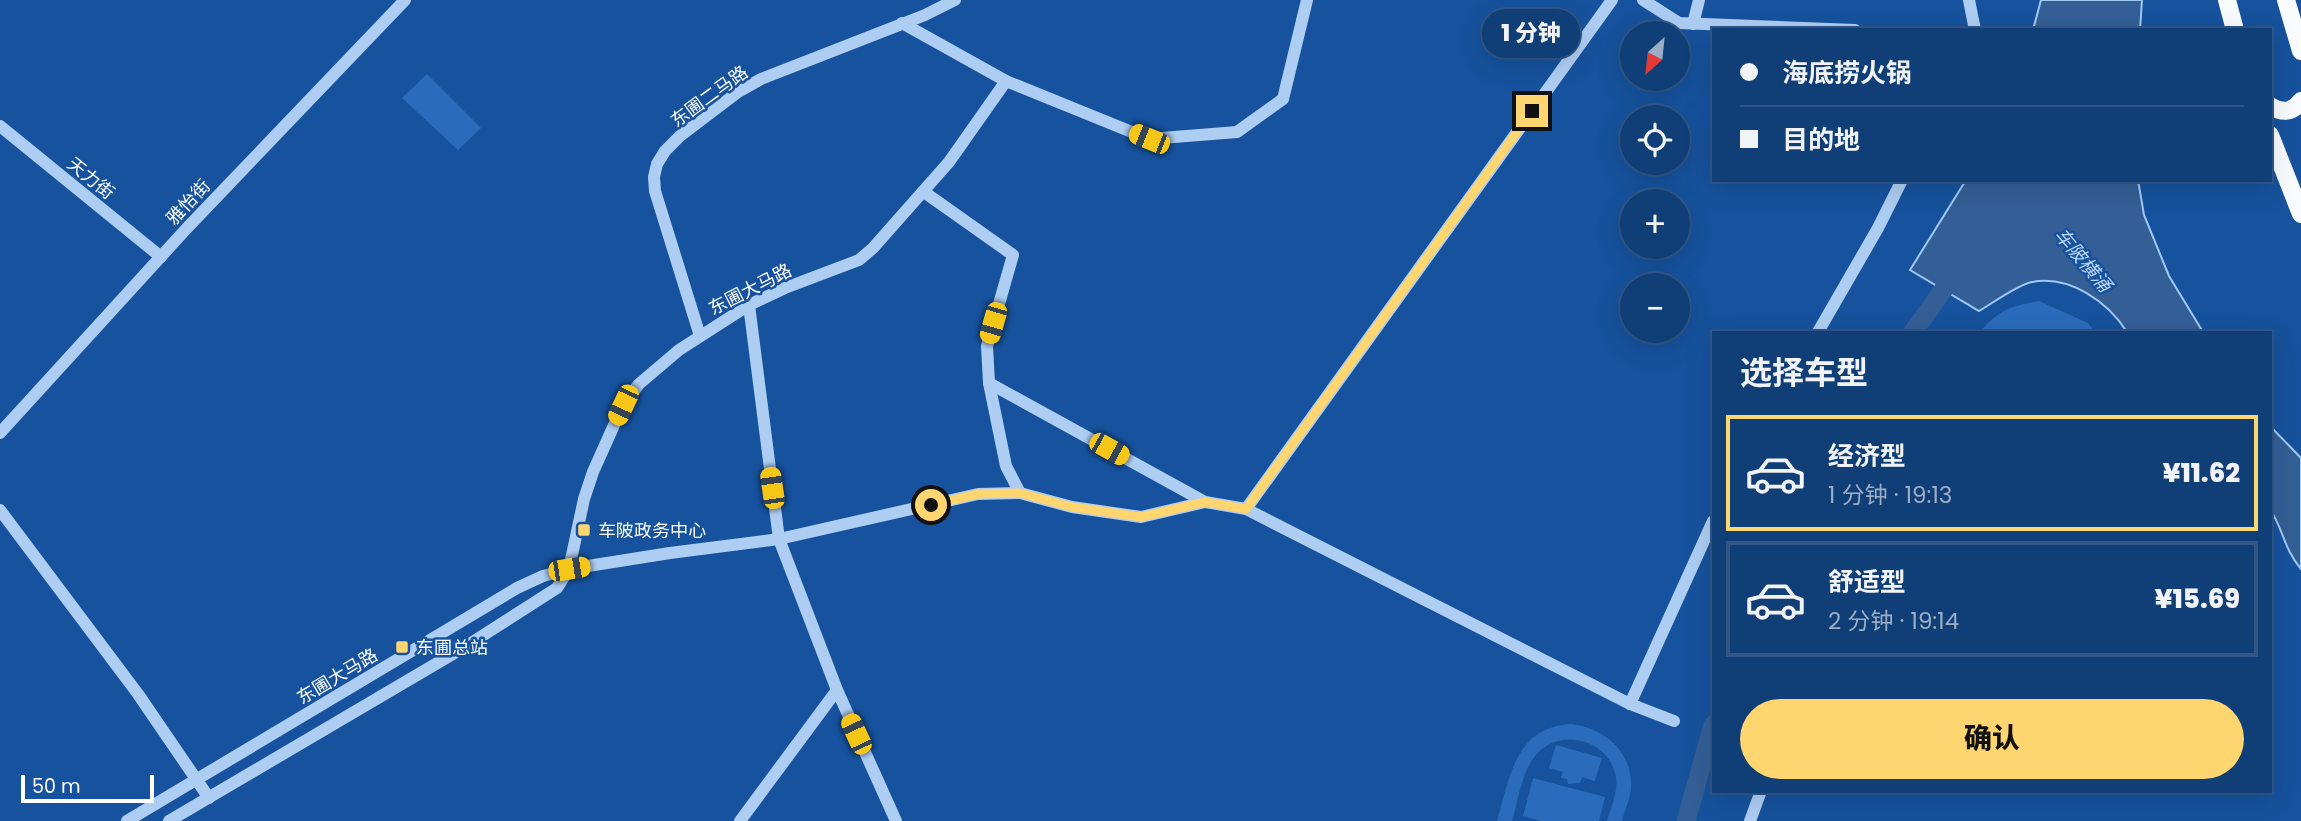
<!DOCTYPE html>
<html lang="zh">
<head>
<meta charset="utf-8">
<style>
	body { margin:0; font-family:Poppins,"Noto Sans SC",sans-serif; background:#19457b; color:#f1f3f6; height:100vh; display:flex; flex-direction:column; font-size:26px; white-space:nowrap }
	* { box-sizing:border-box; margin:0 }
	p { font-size:23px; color:#9caec5 }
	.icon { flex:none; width:38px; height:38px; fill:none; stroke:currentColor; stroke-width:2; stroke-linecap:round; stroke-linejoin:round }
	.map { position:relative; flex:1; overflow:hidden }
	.details { position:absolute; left:1712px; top:331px; width:560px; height:462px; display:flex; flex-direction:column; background:#103e76; border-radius:0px; box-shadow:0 7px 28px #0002,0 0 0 2px #305788 }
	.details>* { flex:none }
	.top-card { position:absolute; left:1712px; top:28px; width:560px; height:154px; border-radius:0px; box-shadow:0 7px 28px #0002,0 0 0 2px #305788; display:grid; align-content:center; height:154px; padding:0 28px; background:#103e76 }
	.needle { width:46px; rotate:207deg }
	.fabs { position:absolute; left:1620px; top:21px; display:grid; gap:14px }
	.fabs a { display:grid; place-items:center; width:70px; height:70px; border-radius:50%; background:#103e76; box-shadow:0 7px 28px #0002,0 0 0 2px #305788; font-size:35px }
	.scale { position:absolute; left:21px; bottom:18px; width:133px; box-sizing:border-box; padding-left:7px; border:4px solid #fff; border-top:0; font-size:19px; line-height:24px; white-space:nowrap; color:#fff; -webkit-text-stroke:5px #16529d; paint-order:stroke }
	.end { position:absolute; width:32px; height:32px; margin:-16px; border:9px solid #ffd56f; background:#111; box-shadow:0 0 0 4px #111 }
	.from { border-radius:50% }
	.bubble { position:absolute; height:49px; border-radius:24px; background:#103e76; box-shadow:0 7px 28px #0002,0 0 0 2px #305788; font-size:23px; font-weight:800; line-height:49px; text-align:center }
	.car { position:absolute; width:21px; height:42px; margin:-21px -10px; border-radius:9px; box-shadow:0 0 5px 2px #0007; background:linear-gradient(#f5c518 24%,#345 0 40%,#f5c518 0 76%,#345 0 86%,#f5c518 0) }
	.top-card b { display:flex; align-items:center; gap:24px; height:66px; font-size:26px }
	.top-card b+b { border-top:2px solid #305788 }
	.top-card i { width:18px; height:18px; background:#f1f3f6 }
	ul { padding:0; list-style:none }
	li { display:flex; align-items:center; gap:21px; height:116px; margin:0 14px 10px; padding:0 14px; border:4px solid #305788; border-radius:0px }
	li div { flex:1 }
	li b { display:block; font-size:26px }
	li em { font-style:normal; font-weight:800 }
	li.on { border-color:#ffd56f }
	li>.icon { width:63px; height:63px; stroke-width:1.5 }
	h2 { padding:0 28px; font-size:32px; line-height:84px }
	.cta { display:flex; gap:14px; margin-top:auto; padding:14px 28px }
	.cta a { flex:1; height:80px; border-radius:42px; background:#ffd56f; color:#111; font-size:28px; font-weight:800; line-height:80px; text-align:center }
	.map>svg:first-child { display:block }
</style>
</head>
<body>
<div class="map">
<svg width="2301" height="821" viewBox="0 0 2301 821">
	<rect width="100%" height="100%" fill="#16529d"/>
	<g fill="#2a6cbb">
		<polygon points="427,74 481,128 458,150 402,98"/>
		<path d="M 2039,301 L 2088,323 L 2095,332 L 1980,332 C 1998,310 2011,306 2039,301 Z"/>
		<path d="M 1571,724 C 1605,728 1633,752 1631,788 C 1630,799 1625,810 1622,821 L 1607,821 C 1611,807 1618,793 1616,778 C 1611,738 1555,725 1533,759 C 1521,775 1518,802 1512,821 L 1497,821 C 1510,777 1515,727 1571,724 Z"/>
		<polygon points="1556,745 1602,758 1595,781 1582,777 1580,783 1568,784 1567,779 1561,778 1563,772 1549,768"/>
		<polygon points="1533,778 1605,797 1599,821 1541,821 1523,816"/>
	</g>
	<g fill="#345f96" stroke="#a0c8f5" stroke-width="2">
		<polygon points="2041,0 2142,0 2140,30 2033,30"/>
		<path d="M 1966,180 L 2138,180 L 2144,215 L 2169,276 L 2203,332 L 2127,332 C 2108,302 2070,275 2032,282 C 2017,285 1993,303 1979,311 L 1910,270 Z"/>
		<path d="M 2270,426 L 2301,458 L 2301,569 C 2283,547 2284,531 2270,509 Z"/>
	</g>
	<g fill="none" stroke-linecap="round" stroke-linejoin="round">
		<g stroke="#345f96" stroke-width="19">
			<polyline points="1913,332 1959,268"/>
			<polyline points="1686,821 1713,725"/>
		</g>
		<g stroke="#aecdf3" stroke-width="12">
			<polyline points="1643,0 1679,23 1855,30"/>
			<polyline points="1969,0 1975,30"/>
			<polyline points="902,23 1006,81 1149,139 1237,132 1283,99 1307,0"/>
			<polyline points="1693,24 1699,0"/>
			<polyline points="0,126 161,257"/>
			<polyline points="924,192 1013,255 987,346 989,383 1205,502 1246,509 1630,704 1674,721"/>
			<polyline points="749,305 779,539 837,690 896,821"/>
			<polyline points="1818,332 1878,228 1902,180"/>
			<polyline points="700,336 655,191 654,177 657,164 665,151 680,136 738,92 761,79 925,15 955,0"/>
			<polyline points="989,383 1006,466 1020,493"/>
			<polyline points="0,433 187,228 405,0"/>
			<polyline points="1246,509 1612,0"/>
			<polyline points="0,510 138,694 209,798"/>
			<polyline points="1630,704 1713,521"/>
			<polyline points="127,821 517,588 543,576 569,569 670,553 779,539 978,494 1020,493 1072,507 1141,517 1205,502"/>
			<polyline points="169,821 468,645 557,588 569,569 584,499 593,472 623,405 639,384 679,350 749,305 785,288 859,260 873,248 949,162 1006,81"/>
			<polyline points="740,821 837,690"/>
			<polyline points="1750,821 1761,791"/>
		</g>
		<g stroke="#f9fcff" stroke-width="18">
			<polyline points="2227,0 2235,30"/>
			<polyline points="2286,0 2301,51"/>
			<path d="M 2270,106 C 2282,113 2292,113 2301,101"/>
			<polyline points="2270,135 2301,214"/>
		</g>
	</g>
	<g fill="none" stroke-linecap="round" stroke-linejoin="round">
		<polyline stroke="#ffd56f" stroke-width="9" points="931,505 978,494 1020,493 1072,507 1141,517 1205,502 1246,509 1532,111"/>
	</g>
	<g fill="#ffd56f" stroke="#16529d" stroke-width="2.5">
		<rect x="577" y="523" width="14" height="14" rx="3.5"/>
		<rect x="395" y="640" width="14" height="14" rx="3.5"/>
	</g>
	<g text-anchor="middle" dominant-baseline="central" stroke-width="5" stroke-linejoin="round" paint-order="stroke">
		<g font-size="18" fill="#fff" stroke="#16529d">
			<text transform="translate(709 96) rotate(-36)">东圃二马路</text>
			<text transform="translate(91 178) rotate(39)">天力街</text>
			<text transform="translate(188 202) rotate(-47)">雅怡街</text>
			<text transform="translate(750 289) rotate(-27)">东圃大马路</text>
			<text transform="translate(337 676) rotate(-31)">东圃大马路</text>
		</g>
		<g font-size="18" fill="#fff" stroke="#16529d" text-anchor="start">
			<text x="598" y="530">车陂政务中心</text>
			<text x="416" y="647">东圃总站</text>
		</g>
		<g font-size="19" font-style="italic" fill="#bad7f9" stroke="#16529d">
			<text transform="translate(2083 260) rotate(50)">车陂横涌</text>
		</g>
	</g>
</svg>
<div class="fabs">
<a><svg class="needle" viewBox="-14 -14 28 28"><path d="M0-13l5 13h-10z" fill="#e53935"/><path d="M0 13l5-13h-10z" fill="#9caec5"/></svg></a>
<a><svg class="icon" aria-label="locate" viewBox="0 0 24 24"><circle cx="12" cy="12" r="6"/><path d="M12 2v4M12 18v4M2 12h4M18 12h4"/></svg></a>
<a>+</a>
<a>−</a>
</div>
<div class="scale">50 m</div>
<i class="end from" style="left:931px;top:505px"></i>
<i class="end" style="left:1532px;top:111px"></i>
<div class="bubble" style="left:1482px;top:9px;width:98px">1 分钟</div>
<i class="car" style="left:1149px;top:139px;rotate:292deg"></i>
<i class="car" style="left:993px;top:323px;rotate:196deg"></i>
<i class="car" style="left:623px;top:405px;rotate:205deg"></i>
<i class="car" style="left:1109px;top:449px;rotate:119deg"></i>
<i class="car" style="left:772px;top:488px;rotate:352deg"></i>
<i class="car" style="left:569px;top:569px;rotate:81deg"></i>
<i class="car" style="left:856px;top:734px;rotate:335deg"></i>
<div class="top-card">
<b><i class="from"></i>海底捞火锅</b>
<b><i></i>目的地</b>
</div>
<section class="details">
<h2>选择车型</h2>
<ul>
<li class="on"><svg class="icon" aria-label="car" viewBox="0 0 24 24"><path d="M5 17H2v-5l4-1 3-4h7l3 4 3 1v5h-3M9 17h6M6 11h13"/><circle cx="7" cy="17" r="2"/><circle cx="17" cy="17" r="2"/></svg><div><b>经济型</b><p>1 分钟 · 19:13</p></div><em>¥11.62</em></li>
<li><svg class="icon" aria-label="car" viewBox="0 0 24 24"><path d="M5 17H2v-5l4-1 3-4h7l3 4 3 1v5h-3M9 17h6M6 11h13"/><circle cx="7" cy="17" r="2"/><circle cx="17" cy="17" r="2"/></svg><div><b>舒适型</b><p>2 分钟 · 19:14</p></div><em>¥15.69</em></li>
</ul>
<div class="cta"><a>确认</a></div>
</section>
</div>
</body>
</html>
